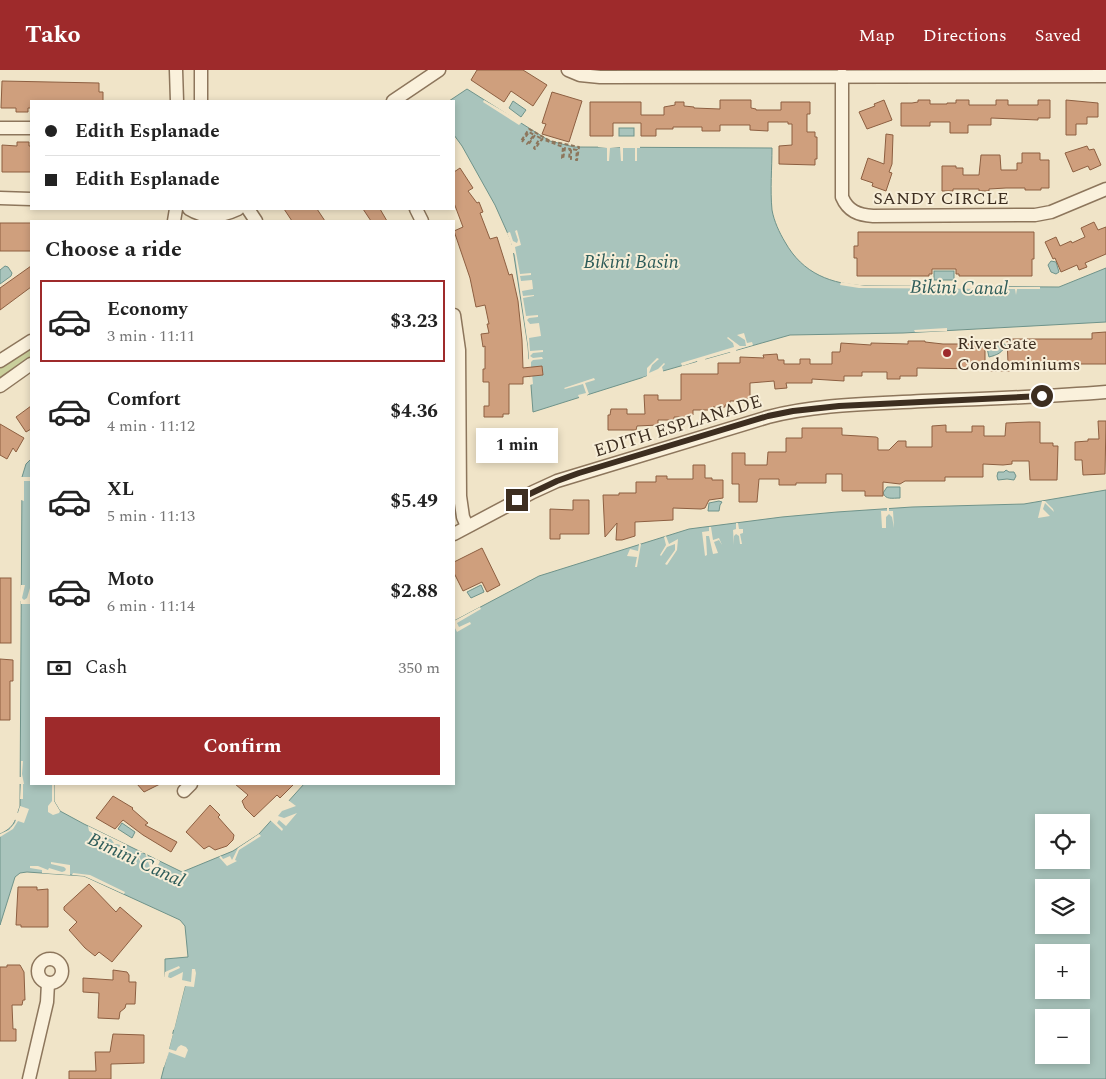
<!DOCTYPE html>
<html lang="en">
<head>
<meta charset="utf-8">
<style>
	body { margin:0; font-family:Spectral,serif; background:#f6f6f6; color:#222; height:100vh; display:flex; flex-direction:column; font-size:19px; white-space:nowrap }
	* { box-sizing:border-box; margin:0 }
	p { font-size:16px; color:#767676 }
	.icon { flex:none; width:28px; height:28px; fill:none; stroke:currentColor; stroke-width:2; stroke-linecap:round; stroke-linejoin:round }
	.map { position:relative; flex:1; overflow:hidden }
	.panel { position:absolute; left:30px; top:150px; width:425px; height:565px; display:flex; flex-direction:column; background:#fff; border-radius:0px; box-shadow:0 2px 8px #0003 }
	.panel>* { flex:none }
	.top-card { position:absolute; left:30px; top:30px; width:425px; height:110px; border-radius:0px; box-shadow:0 2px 8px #0003; display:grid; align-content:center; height:110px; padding:0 15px; background:#fff }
	.buttons { position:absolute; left:1035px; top:744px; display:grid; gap:10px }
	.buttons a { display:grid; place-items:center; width:55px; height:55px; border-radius:0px; background:#fff; box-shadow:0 2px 8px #0003; font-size:25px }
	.end { position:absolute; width:22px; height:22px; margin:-11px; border:6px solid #3d2e20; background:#fff; box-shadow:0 0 0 2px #fff }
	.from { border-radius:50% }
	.bubble { position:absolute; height:35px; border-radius:0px; background:#fff; box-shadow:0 2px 8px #0003; font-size:16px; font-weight:700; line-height:35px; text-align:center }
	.top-card b { display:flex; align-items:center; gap:18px; height:48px; font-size:19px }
	.top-card b+b { border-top:1px solid #e0e0e0 }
	.top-card i { width:12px; height:12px; background:#222 }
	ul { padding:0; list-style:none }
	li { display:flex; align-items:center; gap:15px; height:82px; margin:0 10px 8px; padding:0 5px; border:2px solid transparent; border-radius:0px }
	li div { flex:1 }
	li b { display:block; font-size:19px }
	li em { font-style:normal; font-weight:700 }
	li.active { border-color:#9e2a2b }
	li>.icon { width:45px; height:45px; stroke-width:1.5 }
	h2 { padding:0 15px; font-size:22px; line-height:60px }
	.pay { display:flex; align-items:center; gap:12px; height:55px; padding:0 15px; font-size:19px }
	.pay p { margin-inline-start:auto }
	.primary-button { display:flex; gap:10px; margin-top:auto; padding:10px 15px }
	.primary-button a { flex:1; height:58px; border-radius:0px; background:#9e2a2b; color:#fff; font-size:20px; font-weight:700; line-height:58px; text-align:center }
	header { display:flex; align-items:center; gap:30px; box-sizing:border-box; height:70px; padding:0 25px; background:#9e2a2b; color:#fff }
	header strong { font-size:24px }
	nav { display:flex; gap:28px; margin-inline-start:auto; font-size:18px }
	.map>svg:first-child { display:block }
</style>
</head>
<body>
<header>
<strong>Tako</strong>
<nav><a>Map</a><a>Directions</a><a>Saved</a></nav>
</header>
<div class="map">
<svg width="1106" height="1009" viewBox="0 0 1106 1009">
	<rect width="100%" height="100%" fill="#f0e4c8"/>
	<polygon fill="#c9cf9b" points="31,277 31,290 0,311 0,298"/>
	<g fill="#a9c4bc" stroke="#6f938a" fill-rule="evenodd">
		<path d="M 467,19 L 540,65 L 550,71 L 574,77 L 772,78 C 772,98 770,119 772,140 C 774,151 779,162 785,172 C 803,204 831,214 866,216 L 1059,217 L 1106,198 L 1106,252 L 903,263 L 790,265 L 663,301 L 533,342 L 528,276 L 512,173 L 495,135 L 462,76 L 454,65 L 454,31 L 449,31 Z"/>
		<polygon points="513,31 526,40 521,47 509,38"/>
		<rect x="619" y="58" width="15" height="8"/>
		<polygon points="1051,191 1056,192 1059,202 1056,204 1051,202 1048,195"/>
		<polygon points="5,196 8,197 12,203 11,206 0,214 0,200"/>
		<rect x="934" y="201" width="20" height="9"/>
		<path d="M 998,271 L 1006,275 C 1002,283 997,285 989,287 L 987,278 L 995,275 Z"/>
		<path d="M 31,389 L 31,714 L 54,714 L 54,731 L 60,741 L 84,754 L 182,802 L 233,781 L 259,764 L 304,714 L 454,714 L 454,551 L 539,506 L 689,459 L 782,447 L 837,442 L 912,437 L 1024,434 L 1106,420 L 1106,1009 L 161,1009 L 186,912 L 165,907 L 165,889 L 188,887 L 185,856 L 180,850 L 84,806 L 27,802 L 20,803 L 15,807 L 0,855 L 0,764 C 15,757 15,751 20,736 L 22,407 L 26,394 ZM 1044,752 L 1081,752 L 1081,790 L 1044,790 ZM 1044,818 L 1081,818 L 1081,855 L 1044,855 ZM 1044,882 L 1081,882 L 1081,920 L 1044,920 ZM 1044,948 L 1081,948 L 1081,985 L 1044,985 Z"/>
		<polygon points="1006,400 1009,402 1014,402 1016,406 1014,410 1007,409 998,410 997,406 998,402 1004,402"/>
		<path d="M 887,417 L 900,417 L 900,428 C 892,428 886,430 883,423 Z"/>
		<polygon points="719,431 722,432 720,435 719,441 708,441 709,433"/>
		<polygon points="481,515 484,522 471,528 467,522"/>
		<polygon points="122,753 135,762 132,768 118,759"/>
	</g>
	<g fill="#f0e4c8">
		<polygon points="484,30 522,52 519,55 483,32"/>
		<polygon points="598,75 640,75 640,78 637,78 637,91 635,91 635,78 623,78 623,91 621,91 620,77 610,78 609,91 607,91 607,78 598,77"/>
		<polygon points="517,160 521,175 515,177 520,204 531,203 531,205 520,206 521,211 532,210 533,219 522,221 523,226 534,225 534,226 523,228 526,246 538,245 538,247 529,248 527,250 530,254 539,253 541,266 529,268 530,281 543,280 543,282 533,283 530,286 533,288 542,287 543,289 533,290 531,292 531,300 535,297 542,296 543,305 536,306 535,303 532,303 533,314 530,315 530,298 527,298 526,290 529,289 528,276 515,185 514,183 511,183 510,175 512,175 511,173 507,163 510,162 513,171 517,173 518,170 515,161"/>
		<polygon points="841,212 866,216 976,216 976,214 991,214 991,217 1040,217 1040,219 1017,219 1016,225 1015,219 1008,219 1004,224 1006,219 859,218 840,215"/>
		<polygon points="947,258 947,261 915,262 914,260"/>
		<polygon points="744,263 747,273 752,272 753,275 736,280 737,282 731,284 730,282 705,289 706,291 698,294 697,291 682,296 681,293 734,277 733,273 727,268 728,267 740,276 746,276 745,270 737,265"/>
		<polygon points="657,288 659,289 652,295 649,303 658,299 664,293 665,294 662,297 664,304 643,310 642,308 647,306 647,298"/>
		<polygon points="594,308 595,310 585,313 589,324 587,325 587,327 580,330 578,325 586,323 583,314 565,319 564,318"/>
		<polygon points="21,407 31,407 30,421 30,411 24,411 24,431 21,430 21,420 20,420"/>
		<polygon points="1042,431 1045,431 1053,439 1054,442 1045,433 1043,439 1050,446 1038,448"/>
		<polygon points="887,438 889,438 889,441 893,441 894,458 892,447 889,444 886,447 886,458 882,458 881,441 887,441"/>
		<polygon points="736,453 738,453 739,459 743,459 743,463 740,464 742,474 740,474 739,466 736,464 734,466 734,475 733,460 736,459"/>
		<polygon points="709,457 711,457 713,470 719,468 722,475 719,470 714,472 718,483 713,484 709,466 706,466 707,485 705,486 702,462 709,461"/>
		<polygon points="666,466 669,474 678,469 677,480 667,495 665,494 675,480 675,474 667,477 661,486 660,485 666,475 664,467"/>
		<polygon points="639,474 641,474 637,497 635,497 637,487 627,486 630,479 638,481"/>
		<polygon points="21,515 25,515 22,528 24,530 27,528 30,518 30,534 21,534 21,531 19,531"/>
		<polygon points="480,537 481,539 457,553 459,557 470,552 471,554 457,562 454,556 454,551"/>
		<polygon points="21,691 23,691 22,704 24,714 23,714 23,729 20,729 21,714 18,714 18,707 21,707"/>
		<polygon points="52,714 54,714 54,731 60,741 59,743 53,745 48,742 48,736 52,731"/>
		<polygon points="288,730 296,736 282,741 278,746 284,748 297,743 286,756 279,750 277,753 283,759 282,761 270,750"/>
		<polygon points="20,736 29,739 24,753 18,751 13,759 0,767 0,764 9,760 15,753 16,750 13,749 16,742 18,743"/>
		<polygon points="88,756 127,775 124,780 119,778 120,775 117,774 109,776 97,773 110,775 114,773 111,769 100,767 89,761"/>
		<polygon points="259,764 261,766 239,780 235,790 237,791 227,796 219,787 221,786 223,789 230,786 232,790 238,778"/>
		<polygon points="139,781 145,783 147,784 150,793 153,792 155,788 160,791 156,800 150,797 145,783 141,783 139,786 143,795 141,794 138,786"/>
		<polygon points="51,792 70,795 70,805 42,803 42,800 30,798 30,796 38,796 48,800 49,798 62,802 65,801 66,799 64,797 51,794"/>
		<polygon points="73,803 90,805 125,822 124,824 84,806 72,805"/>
		<polygon points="179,896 180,898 169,903 168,907 171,908 183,902 182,910 191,912 192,899 195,899 196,903 194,917 185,916 174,960 172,959 183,913 164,909 165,902"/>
		<polygon points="171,963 173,964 169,979 176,981 178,977 181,975 186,977 188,980 185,988 169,982 164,997 162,997"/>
	</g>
	<g fill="#cf9f7d" stroke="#8d5f41">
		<polygon points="477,0 523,0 547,15 533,36 511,21 504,32 471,10"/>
		<polygon points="2,11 99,13 99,22 103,22 103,31 31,31 31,38 28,38 28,42 16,42 16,38 1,38"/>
		<polygon points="552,22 582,31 569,72 542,64 546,54 542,53"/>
		<polygon points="720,30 751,30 751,38 756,39 756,40 781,40 781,32 810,32 810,44 807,44 807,62 815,62 815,67 817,67 817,89 815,89 815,95 779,94 779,76 792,75 792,54 788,54 788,52 768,52 768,61 750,60 750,55 720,55 720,61 702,61 702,57 673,57 673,59 656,59 656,66 641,66 641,53 613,53 613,66 590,66 590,32 641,32 641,45 664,45 664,37 675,35 675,32 684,32 684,36 694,37 694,38 720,39"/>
		<polygon points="884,30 892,50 867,59 859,42 875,36 874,34"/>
		<polygon points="918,30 930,30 930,34 947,34 947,33 956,33 956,30 969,30 969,35 996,35 996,30 1008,30 1008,35 1038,35 1038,30 1050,30 1050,48 1038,48 1038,50 991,48 991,55 968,55 968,63 950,63 950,52 930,52 930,56 901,56 901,33 912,33 918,32"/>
		<polygon points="1066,30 1098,33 1098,47 1087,47 1087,54 1076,54 1076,65 1066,65"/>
		<polygon points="886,64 893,65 892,94 889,102 892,103 886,121 872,116 873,113 861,109 868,88 884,94"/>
		<polygon points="17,72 29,72 29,76 31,76 31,102 2,102 2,75 17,76"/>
		<polygon points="1087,76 1089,80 1094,79 1101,95 1090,100 1088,96 1073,102 1065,83"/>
		<polygon points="1022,83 1040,83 1040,90 1049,90 1049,118 1041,118 1041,120 1025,120 1025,118 1006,118 989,119 989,121 979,121 979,119 953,119 953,121 942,121 942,96 956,96 956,98 963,98 963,105 979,105 981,85 1000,85 1001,100 1017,100 1017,93 1022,93"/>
		<polygon points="460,98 473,118 468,121 477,133 479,132 483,142 480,143 490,169 497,167 509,205 512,204 518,231 522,270 523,298 542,296 543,305 523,307 523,314 509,314 509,344 503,344 503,347 484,347 484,336 489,336 489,312 483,312 483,299 485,299 485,276 483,277 481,264 489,263 487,254 489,254 485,235 476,237 470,208 454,161 463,157 454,133 454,102"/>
		<polygon points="284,139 317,139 325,151 292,151"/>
		<polygon points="363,139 380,139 387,151 371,151"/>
		<polygon points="1094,152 1098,160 1106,157 1106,184 1085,193 1087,197 1079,200 1077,195 1061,202 1055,188 1053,189 1045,172 1056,167 1060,176 1071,171 1072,173 1085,167 1081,158"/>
		<rect x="0" y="153" width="31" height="28"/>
		<polygon points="858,162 1034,162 1034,189 1032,189 1032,206 959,206 959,204 956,204 956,199 932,199 932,204 929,204 929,206 857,206 857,188 854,188 854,176 858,176"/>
		<polygon points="31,196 31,217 0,240 0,218"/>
		<polygon points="1106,262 1106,294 1064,294 1064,300 1055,300 1055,296 1010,294 1010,301 982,301 982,299 917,298 917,306 900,306 900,309 887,309 887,302 862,302 862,306 844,306 844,311 812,309 812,313 786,313 787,318 775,319 774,311 750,313 750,328 744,329 744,331 730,331 730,335 725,335 725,337 713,337 713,340 693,340 693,345 688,345 688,347 674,347 674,350 658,350 658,355 637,356 636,360 608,360 608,345 610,345 611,339 627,339 627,344 645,344 644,325 658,325 658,330 681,330 681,304 718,304 718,293 740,293 740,287 764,288 763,285 777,284 778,290 784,290 784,294 800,294 800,289 810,289 810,294 832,294 832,282 840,282 841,273 871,275 871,273 908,274 908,271 925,271 925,272 943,274 985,274 985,293 1008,293 1007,269 1092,269 1092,263"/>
		<polygon points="31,336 31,359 26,362 16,347"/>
		<polygon points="1098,351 1106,351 1105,404 1083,405 1082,390 1075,390 1075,372 1088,371 1088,369 1099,369"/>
		<polygon points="1029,352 1040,352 1040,373 1053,373 1053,376 1058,376 1057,410 1030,410 1029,391 1012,391 1012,394 1003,395 983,394 983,407 945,407 945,411 905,411 900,414 883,412 883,426 865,426 865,421 842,421 842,404 826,404 826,413 796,413 796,415 779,415 779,409 759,409 757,432 739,432 739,414 732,414 732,383 745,383 745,395 767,395 768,382 786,382 786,368 802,368 802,358 842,358 842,365 876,367 878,368 878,380 889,380 898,371 906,371 906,377 932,377 932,356 946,355 946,362 972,362 972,356 984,356 984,366 1005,366 1006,353"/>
		<polygon points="0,354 24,368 16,382 13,378 7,389 0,385"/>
		<polygon points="693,395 705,395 705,408 712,408 712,410 723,410 723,428 709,430 705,438 701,439 673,438 673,450 635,452 635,466 622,470 616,470 617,453 605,467 603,425 619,425 619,423 636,423 636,412 656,412 656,406 667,406 667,409 693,409"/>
		<polygon points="573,430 589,430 589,464 560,464 560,469 550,469 550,439 573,440"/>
		<polygon points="482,478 500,515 487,522 482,512 463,521 454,503 454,492"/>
		<rect x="0" y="508" width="11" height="65"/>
		<polygon points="0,589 13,590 13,611 10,611 10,650 0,650"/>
		<polygon points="137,714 160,714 144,722"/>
		<polygon points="235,714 294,714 280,728 277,725 254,747 245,738 242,731 248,725"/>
		<polygon points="113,726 133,738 132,739 148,753 145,755 177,772 171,782 143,765 123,750 115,759 96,748"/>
		<polygon points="210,735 220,745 218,747 234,765 233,770 227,776 215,780 209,776 204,779 186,762"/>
		<polygon points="89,814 116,842 120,837 142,856 112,892 99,882 95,886 85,878 69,860 77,852 64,840 64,837"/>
		<polygon points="18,817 37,817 37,820 48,819 48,857 21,857 21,855 16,855"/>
		<polygon points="7,895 20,895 24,902 25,930 23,930 22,935 12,935 13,959 16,959 16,971 0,971 0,897 7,897"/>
		<polygon points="113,900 127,902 129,905 129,912 136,912 135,934 126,934 125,938 120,942 119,949 98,948 99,923 83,922 83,908 113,910"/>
		<polygon points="113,964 144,965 144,993 111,994 111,1009 69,1009 69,1001 96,1001 95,982 110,982"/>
	</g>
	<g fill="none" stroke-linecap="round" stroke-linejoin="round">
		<g stroke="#8d765c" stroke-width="15">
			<g id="minor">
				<polyline points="176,0 177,31"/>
				<polyline points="568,0 580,5 600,7 1106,6"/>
				<path d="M 842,5 L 842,127 C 848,141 858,145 873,146 L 1035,145 L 1051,142 L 1106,119"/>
				<polyline points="201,31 201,0"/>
				<polyline points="393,31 439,0"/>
				<polyline points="0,58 31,58"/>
				<polyline points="0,128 31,129"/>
				<path d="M 189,139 C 205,149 221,147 238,139"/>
				<polyline points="248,139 256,151"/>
				<polyline points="416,139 422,151"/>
				<polyline points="174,151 176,139"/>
				<polyline points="454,245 459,280 460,426 463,447 467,456"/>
				<polyline points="0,291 31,271"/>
				<polyline points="0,316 31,294"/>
				<path d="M 454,464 L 533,422 L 557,411 L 768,347 C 818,334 871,334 923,331 C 984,329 1045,327 1106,322"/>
				<polyline points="184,721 191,714"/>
				<circle cx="50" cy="901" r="12"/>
				<polyline points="29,1009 47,932 48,913"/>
			</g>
		</g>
		<polygon stroke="#8d765c" stroke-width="2" stroke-dasharray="4 2.5" stroke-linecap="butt" points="529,59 550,71 579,77 577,90 576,90 577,80 571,79 571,89 569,89 570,79 565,78 563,89 562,88 563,77 542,69 535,79 534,78 540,68 535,65 528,75 527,74 534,65 529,62 522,72 521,71"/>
		<use href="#minor" stroke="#faf1dc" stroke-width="12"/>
	</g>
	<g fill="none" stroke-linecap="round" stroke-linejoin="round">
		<polyline stroke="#3d2e20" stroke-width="6" points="517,430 557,411 579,403 768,346 793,341 839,336 1042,326"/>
	</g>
	<circle fill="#9e2a2b" stroke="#f7eed8" stroke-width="2" cx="947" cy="283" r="5"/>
	<g text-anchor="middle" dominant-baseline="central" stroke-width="4" stroke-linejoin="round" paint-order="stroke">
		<g font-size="18" fill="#3d2e20" stroke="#f7eed8">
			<text x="941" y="128">SANDY CIRCLE</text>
			<text transform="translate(678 356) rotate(-17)">EDITH ESPLANADE</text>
		</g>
		<g font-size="18" fill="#3d2e20" stroke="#f7eed8" text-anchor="start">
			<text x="957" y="273">RiverGate<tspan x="957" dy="21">Condominiums</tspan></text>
		</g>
		<g font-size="19" font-style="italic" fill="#2f5d5a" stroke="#f7eed8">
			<text x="631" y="192">Bikini Basin</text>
			<text transform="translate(959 218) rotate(1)">Bikini Canal</text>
			<text transform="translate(136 790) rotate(25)">Bimini Canal</text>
		</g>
	</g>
</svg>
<div class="buttons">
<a><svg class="icon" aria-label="locate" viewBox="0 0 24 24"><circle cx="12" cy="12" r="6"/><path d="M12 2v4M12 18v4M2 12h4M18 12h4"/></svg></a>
<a><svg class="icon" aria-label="layers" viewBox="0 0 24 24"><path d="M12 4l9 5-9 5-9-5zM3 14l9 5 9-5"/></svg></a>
<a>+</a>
<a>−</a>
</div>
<i class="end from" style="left:1042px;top:326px"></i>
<i class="end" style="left:517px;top:430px"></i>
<div class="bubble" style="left:476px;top:358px;width:82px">1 min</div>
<div class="top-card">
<b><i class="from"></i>Edith Esplanade</b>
<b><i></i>Edith Esplanade</b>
</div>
<section class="panel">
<h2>Choose a ride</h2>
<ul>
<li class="active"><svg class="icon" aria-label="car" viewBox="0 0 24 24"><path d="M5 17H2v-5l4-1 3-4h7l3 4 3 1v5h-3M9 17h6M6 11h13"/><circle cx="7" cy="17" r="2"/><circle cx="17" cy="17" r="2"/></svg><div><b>Economy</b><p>3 min · 11:11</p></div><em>$3.23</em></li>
<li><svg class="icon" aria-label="car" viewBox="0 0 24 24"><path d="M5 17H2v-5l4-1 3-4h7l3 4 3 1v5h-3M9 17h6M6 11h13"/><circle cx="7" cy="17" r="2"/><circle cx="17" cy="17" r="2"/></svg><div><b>Comfort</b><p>4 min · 11:12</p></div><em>$4.36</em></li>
<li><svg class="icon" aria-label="car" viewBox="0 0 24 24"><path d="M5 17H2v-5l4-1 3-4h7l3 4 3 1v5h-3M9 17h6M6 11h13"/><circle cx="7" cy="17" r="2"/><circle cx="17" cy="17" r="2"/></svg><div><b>XL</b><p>5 min · 11:13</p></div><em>$5.49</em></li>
<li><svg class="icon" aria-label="car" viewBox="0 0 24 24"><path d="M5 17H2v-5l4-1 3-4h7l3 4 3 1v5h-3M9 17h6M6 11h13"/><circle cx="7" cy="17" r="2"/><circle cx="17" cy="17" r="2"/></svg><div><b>Moto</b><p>6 min · 11:14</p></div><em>$2.88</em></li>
</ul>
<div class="pay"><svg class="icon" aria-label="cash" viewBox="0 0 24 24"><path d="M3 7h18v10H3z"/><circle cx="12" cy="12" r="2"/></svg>Cash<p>350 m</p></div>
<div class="primary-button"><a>Confirm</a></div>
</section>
</div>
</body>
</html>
